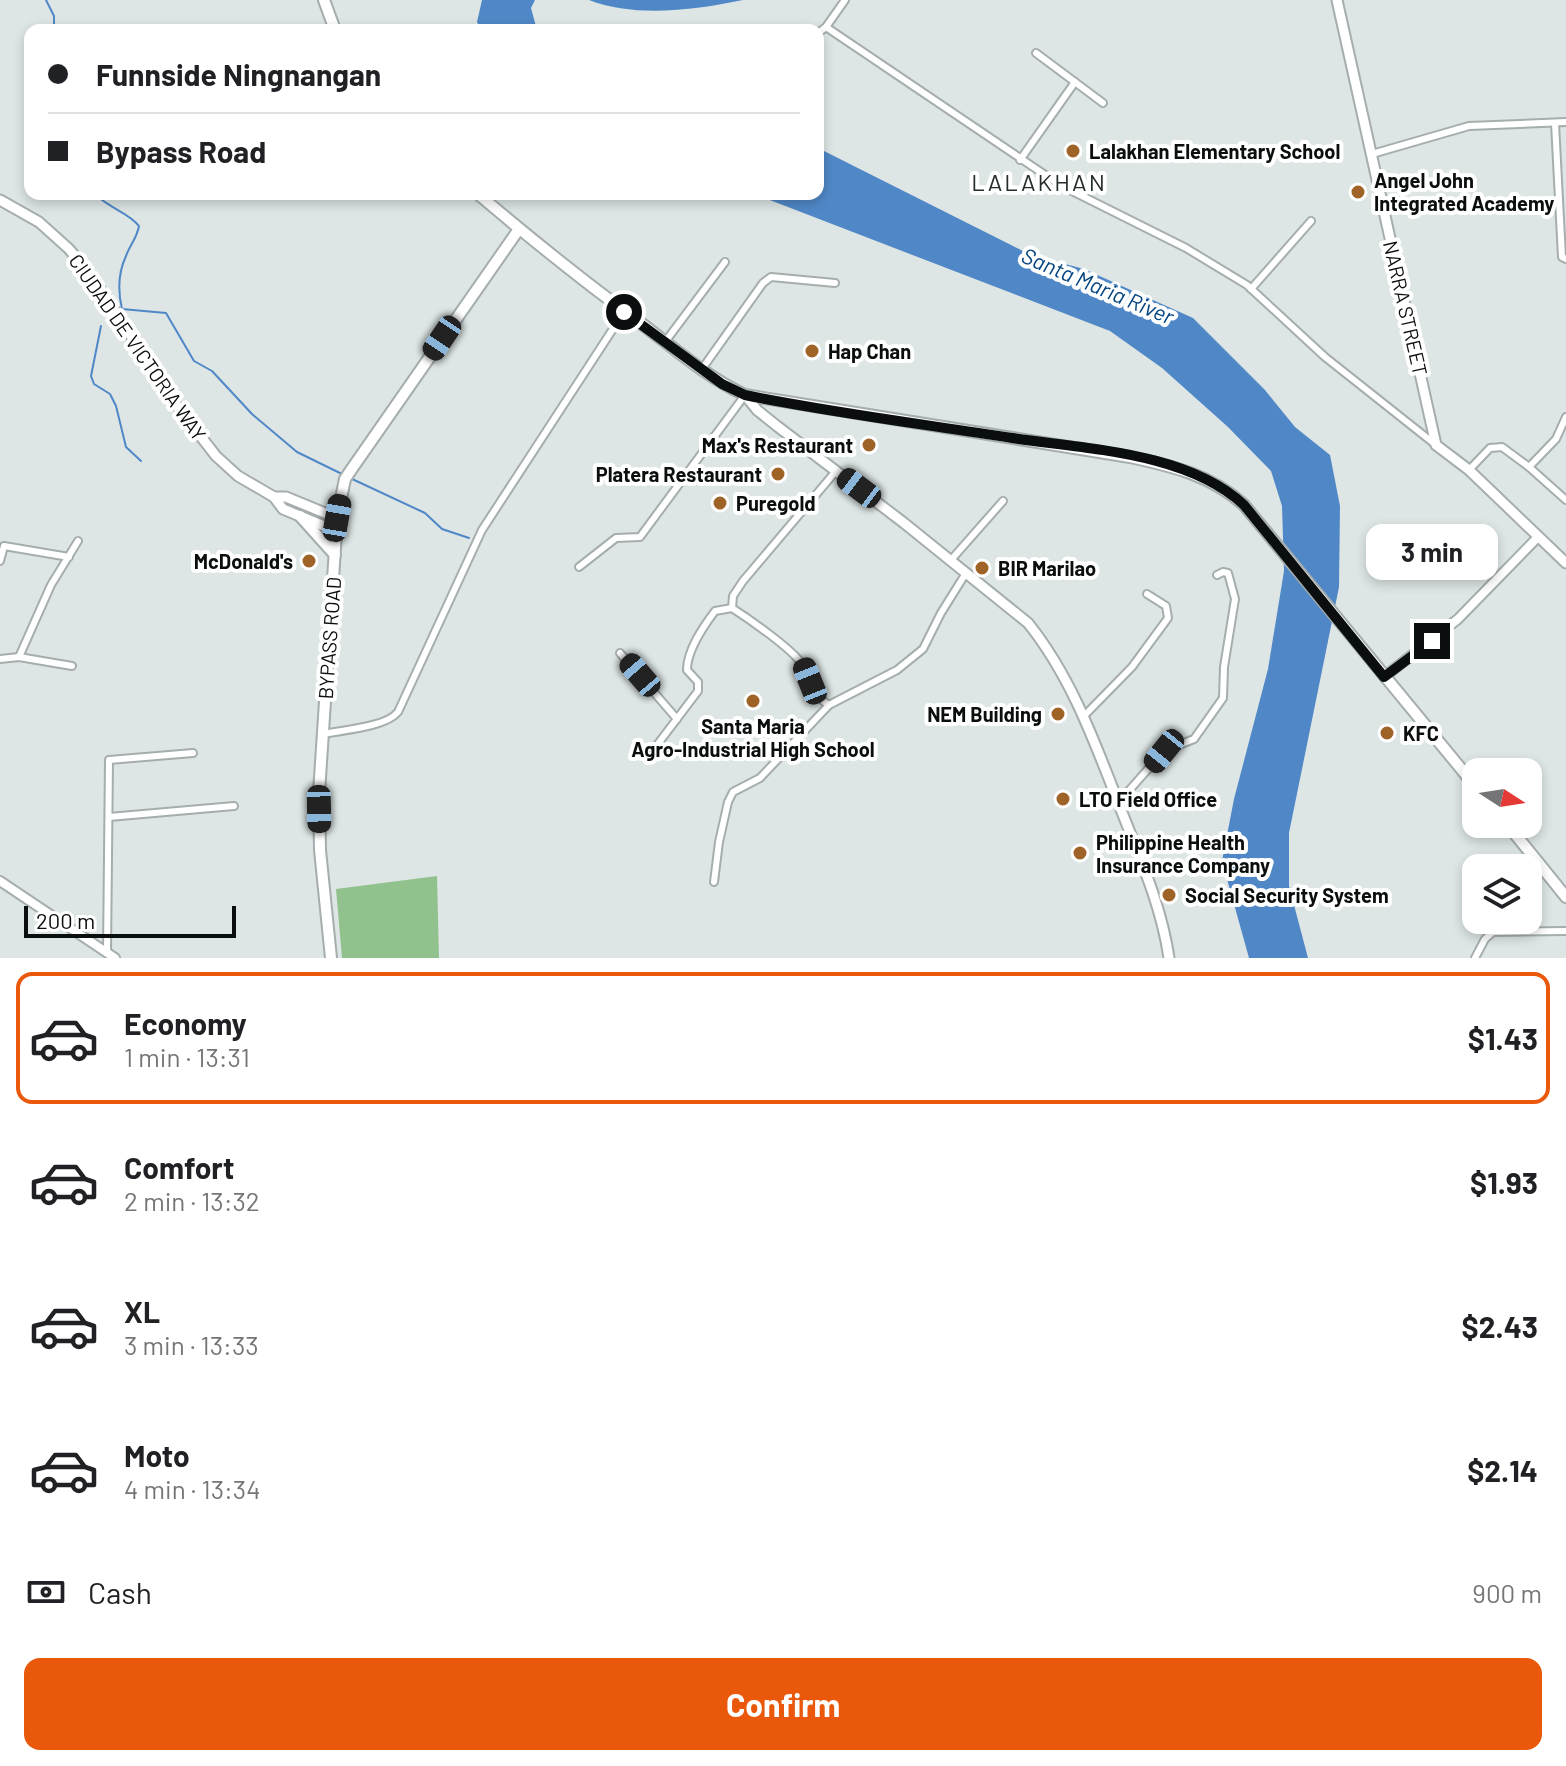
<!DOCTYPE html>
<html lang="en">
<head>
<meta charset="utf-8">
<style>
	body { margin:0; font-family:Barlow,sans-serif; background:#f2f2f2; color:#202124; height:100vh; display:flex; flex-direction:column; font-size:30px; white-space:nowrap }
	* { box-sizing:border-box; margin:0 }
	p { font-size:26px; color:#757577 }
	.icon { flex:none; width:44px; height:44px; fill:none; stroke:currentColor; stroke-width:2; stroke-linecap:round; stroke-linejoin:round }
	.map { position:relative; height:958px; overflow:hidden }
	.side { display:flex; flex-direction:column; background:#fff; flex:1 }
	.side>* { flex:none }
	.guide { position:absolute; left:24px; top:24px; width:800px; height:176px; border-radius:16px; box-shadow:0 4px 12px #0003; display:grid; align-content:center; height:176px; padding:0 24px; background:#fff }
	.needle { width:52px; rotate:102deg }
	.fabs { position:absolute; left:1462px; top:758px; display:grid; gap:16px }
	.fabs a { display:grid; place-items:center; width:80px; height:80px; border-radius:16px; background:#fff; box-shadow:0 4px 12px #0003; font-size:40px }
	.scale { position:absolute; left:24px; bottom:20px; width:212px; box-sizing:border-box; padding-left:8px; border:4px solid #0b0e0e; border-top:0; font-size:22px; line-height:28px; white-space:nowrap; color:#0b0e0e; -webkit-text-stroke:6px #fff; paint-order:stroke }
	.end { position:absolute; width:36px; height:36px; margin:-18px; border:10px solid #0b0e0e; background:#fff; box-shadow:0 0 0 4px #fff }
	.from { border-radius:50% }
	.bubble { position:absolute; height:56px; border-radius:16px; background:#fff; box-shadow:0 4px 12px #0003; font-size:26px; font-weight:700; line-height:56px; text-align:center }
	.car { position:absolute; width:24px; height:48px; margin:-24px -12px; border-radius:10px; box-shadow:0 0 6px 2px #0007; background:linear-gradient(#222 24%,#8ab4d8 0 40%,#222 0 76%,#8ab4d8 0 86%,#222 0) }
	.guide b { display:flex; align-items:center; gap:28px; height:76px; font-size:30px }
	.guide b+b { border-top:2px solid #e0e0e0 }
	.guide i { width:20px; height:20px; background:#202124 }
	ul { padding:14px 0 0; list-style:none }
	li { display:flex; align-items:center; gap:24px; height:132px; margin:0 16px 12px; padding:0 8px; border:4px solid transparent; border-radius:16px }
	li div { flex:1 }
	li b { display:block; font-size:30px }
	li em { font-style:normal; font-weight:700 }
	li.active { border-color:#ea580c }
	li>.icon { width:72px; height:72px; stroke-width:1.5 }
	.pay { display:flex; align-items:center; gap:20px; height:88px; padding:0 24px; font-size:30px }
	.pay p { margin-inline-start:auto }
	.action { display:flex; gap:16px; margin-top:auto; padding:16px 24px }
	.action a { flex:1; height:92px; border-radius:16px; background:#ea580c; color:#fff; font-size:32px; font-weight:700; line-height:92px; text-align:center }
	.map>svg:first-child { display:block }
</style>
</head>
<body>
<div class="map">
<svg width="1566" height="958" viewBox="0 0 1566 958">
	<rect width="100%" height="100%" fill="#dde5e5"/>
	<polygon fill="#91c28e" points="437,876 439,958 342,958 336,889"/>
	<g fill="#5088c7">
		<polygon points="482,0 535,0 531,8 537,30 481,30 477,22"/>
		<path d="M 589,0 L 743,0 C 695,10 635,18 589,0 Z"/>
		<polygon points="818,148 1031,255 1084,269 1193,318 1265,390 1295,427 1330,455 1340,506 1339,587 1289,833 1289,886 1308,958 1249,958 1222,861 1234,799 1268,669 1284,571 1282,506 1271,471 1228,427 1162,368 1110,331 754,194 818,194"/>
	</g>
	<g fill="none" stroke-linecap="round" stroke-linejoin="round">
		<g stroke="#5088c7" stroke-width="2">
			<polyline points="46,0 54,16 54,30"/>
			<path d="M 95,194 C 110,209 128,212 139,226 C 137,238 130,245 126,256 C 118,273 118,292 122,309 L 166,313 L 194,361 L 212,371 L 252,414 L 297,452 L 344,475"/>
			<polyline points="101,326 91,376 94,384 110,394 116,406 126,447 141,461"/>
			<polyline points="350,478 425,513 442,529 469,538"/>
		</g>
		<g stroke="#a6adae" stroke-width="10">
			<g id="minor">
				<polyline points="826,27 1060,185 1186,248 1247,285 1325,357 1436,445"/>
				<polyline points="818,33 826,27 845,0"/>
				<polyline points="1036,53 1103,103"/>
				<polyline points="1555,123 1562,257 1566,259"/>
				<polyline points="1372,154 1469,126 1566,122"/>
				<polyline points="1020,160 1075,82"/>
				<polyline points="1251,289 1311,221"/>
				<polyline points="665,342 725,262"/>
				<polyline points="702,369 763,283 771,277 835,283"/>
				<polyline points="1529,467 1556,439 1566,417"/>
				<polyline points="1469,470 1490,448 1502,447 1529,467 1566,500"/>
				<polyline points="951,560 1003,501"/>
				<polyline points="0,561 4,546 69,557"/>
				<polyline points="579,567 616,538 640,537 745,395"/>
				<polyline points="732,608 733,596 743,581 836,471"/>
				<polyline points="620,653 677,719"/>
				<polyline points="19,657 51,585 78,541"/>
				<polyline points="0,659 19,657 72,666"/>
				<polyline points="1083,717 1132,667 1168,618 1166,606 1147,594"/>
				<path d="M 323,734 C 343,730 386,727 398,712 L 482,530 L 624,312"/>
				<path d="M 654,749 L 698,691 L 698,682 L 687,670 C 687,650 703,627 715,611 L 732,608 C 749,619 791,648 802,664 C 814,680 809,693 829,705 L 897,670 L 923,649 L 941,613 L 966,573"/>
				<polyline points="1118,803 1164,751 1194,739 1223,698 1224,667 1235,599 1228,573 1223,572 1217,575"/>
				<polyline points="109,817 234,806"/>
				<polyline points="714,882 719,842 728,802 733,792 760,778 829,705"/>
				<polyline points="107,952 109,760 193,753"/>
				<polyline points="1475,958 1485,939 1493,932 1566,931"/>
			</g>
		</g>
		<g stroke="#a6adae" stroke-width="12">
			<g id="tertiary">
				<polyline points="1384,677 1458,619 1538,537"/>
				<polyline points="0,881 115,958"/>
			</g>
		</g>
		<g stroke="#a6adae" stroke-width="13">
			<g id="secondary">
				<polyline points="1337,0 1436,445 1469,470 1566,563"/>
				<polyline points="0,200 39,222 69,249 93,278 177,406 216,456 238,476 274,497 283,509 336,531"/>
				<path d="M 745,395 L 757,410 L 777,426 L 904,523 L 1028,623 C 1070,675 1094,740 1118,802 C 1138,854 1161,903 1169,958"/>
				<polyline points="274,497 286,497 337,518"/>
			</g>
		</g>
		<g stroke="#a6adae" stroke-width="14">
			<g id="primary">
				<polyline points="324,0 335,30"/>
				<path d="M 478,194 C 530,238 583,281 638,321 C 673,347 706,377 745,395 L 1130,457 C 1172,466 1211,475 1244,505 L 1476,787"/>
				<polyline points="300,516 335,555"/>
				<polyline points="1507,824 1566,897"/>
				<polyline points="331,958 320,850 319,793 337,518 345,479 351,470 519,229"/>
			</g>
		</g>
		<use href="#minor" stroke="#fff" stroke-width="6"/>
		<use href="#tertiary" stroke="#fff" stroke-width="8"/>
		<use href="#secondary" stroke="#fff" stroke-width="9"/>
		<use href="#primary" stroke="#fff" stroke-width="10"/>
	</g>
	<g fill="none" stroke-linecap="round" stroke-linejoin="round">
		<path stroke="#0b0e0e" stroke-width="10" d="M 624,312 L 722,384 L 745,395 C 833,413 923,424 1012,438 C 1086,449 1187,452 1244,505 L 1384,677 L 1432,641"/>
	</g>
	<g fill="#a06327" stroke="#fff" stroke-width="3">
		<circle cx="1073" cy="151" r="8"/>
		<circle cx="1358" cy="192" r="8"/>
		<circle cx="812" cy="351" r="8"/>
		<circle cx="869" cy="445" r="8"/>
		<circle cx="778" cy="474" r="8"/>
		<circle cx="720" cy="503" r="8"/>
		<circle cx="309" cy="561" r="8"/>
		<circle cx="982" cy="568" r="8"/>
		<circle cx="753" cy="701" r="8"/>
		<circle cx="1058" cy="714" r="8"/>
		<circle cx="1387" cy="733" r="8"/>
		<circle cx="1063" cy="799" r="8"/>
		<circle cx="1080" cy="853" r="8"/>
		<circle cx="1169" cy="895" r="8"/>
	</g>
	<g text-anchor="middle" dominant-baseline="central" stroke-width="8" stroke-linejoin="round" paint-order="stroke">
		<g font-size="20" font-weight="bold" fill="#0b0e0e" stroke="#fff" text-anchor="start">
			<text x="1089" y="151">Lalakhan Elementary School</text>
			<text x="1374" y="180">Angel John<tspan x="1374" dy="23">Integrated Academy</tspan></text>
			<text x="828" y="351">Hap Chan</text>
			<text x="853" y="445" text-anchor="end">Max's Restaurant</text>
			<text x="762" y="474" text-anchor="end">Platera Restaurant</text>
			<text x="736" y="503">Puregold</text>
			<text x="293" y="561" text-anchor="end">McDonald's</text>
			<text x="998" y="568">BIR Marilao</text>
			<text x="1042" y="714" text-anchor="end">NEM Building</text>
			<text x="753" y="726" text-anchor="middle">Santa Maria<tspan x="753" dy="23">Agro-Industrial High School</tspan></text>
			<text x="1403" y="733">KFC</text>
			<text x="1079" y="799">LTO Field Office</text>
			<text x="1096" y="842">Philippine Health<tspan x="1096" dy="23">Insurance Company</tspan></text>
			<text x="1185" y="895">Social Security System</text>
		</g>
		<g font-size="20" fill="#0b0e0e" stroke="#fff">
			<text transform="translate(1406 308) rotate(77)">NARRA STREET</text>
			<text transform="translate(138 347) rotate(55)">CIUDAD DE VICTORIA WAY</text>
			<text transform="translate(329 638) rotate(-86)">BYPASS ROAD</text>
		</g>
		<g font-size="22" font-style="italic" fill="#04447f" stroke="#fff">
			<text transform="translate(1098 285) rotate(23)">Santa Maria River</text>
		</g>
		<g font-size="24" letter-spacing="2" fill="#252c2c" stroke="#fff">
			<text x="1039" y="181">LALAKHAN</text>
		</g>
	</g>
</svg>
<div class="fabs">
<a><svg class="needle" viewBox="-14 -14 28 28"><path d="M0-13l5 13h-10z" fill="#e53935"/><path d="M0 13l5-13h-10z" fill="#757577"/></svg></a>
<a><svg class="icon" aria-label="layers" viewBox="0 0 24 24"><path d="M12 4l9 5-9 5-9-5zM3 14l9 5 9-5"/></svg></a>
</div>
<div class="scale">200 m</div>
<i class="end from" style="left:624px;top:312px"></i>
<i class="end" style="left:1432px;top:641px"></i>
<div class="bubble" style="left:1366px;top:524px;width:132px">3 min</div>
<i class="car" style="left:442px;top:338px;rotate:214deg"></i>
<i class="car" style="left:859px;top:488px;rotate:307deg"></i>
<i class="car" style="left:337px;top:518px;rotate:10deg"></i>
<i class="car" style="left:640px;top:675px;rotate:319deg"></i>
<i class="car" style="left:810px;top:681px;rotate:338deg"></i>
<i class="car" style="left:1164px;top:751px;rotate:219deg"></i>
<i class="car" style="left:319px;top:809px;rotate:179deg"></i>
<div class="guide">
<b><i class="from"></i>Funnside Ningnangan</b>
<b><i></i>Bypass Road</b>
</div>
</div>
<section class="side">
<ul>
<li class="active"><svg class="icon" aria-label="car" viewBox="0 0 24 24"><path d="M5 17H2v-5l4-1 3-4h7l3 4 3 1v5h-3M9 17h6M6 11h13"/><circle cx="7" cy="17" r="2"/><circle cx="17" cy="17" r="2"/></svg><div><b>Economy</b><p>1 min · 13:31</p></div><em>$1.43</em></li>
<li><svg class="icon" aria-label="car" viewBox="0 0 24 24"><path d="M5 17H2v-5l4-1 3-4h7l3 4 3 1v5h-3M9 17h6M6 11h13"/><circle cx="7" cy="17" r="2"/><circle cx="17" cy="17" r="2"/></svg><div><b>Comfort</b><p>2 min · 13:32</p></div><em>$1.93</em></li>
<li><svg class="icon" aria-label="car" viewBox="0 0 24 24"><path d="M5 17H2v-5l4-1 3-4h7l3 4 3 1v5h-3M9 17h6M6 11h13"/><circle cx="7" cy="17" r="2"/><circle cx="17" cy="17" r="2"/></svg><div><b>XL</b><p>3 min · 13:33</p></div><em>$2.43</em></li>
<li><svg class="icon" aria-label="car" viewBox="0 0 24 24"><path d="M5 17H2v-5l4-1 3-4h7l3 4 3 1v5h-3M9 17h6M6 11h13"/><circle cx="7" cy="17" r="2"/><circle cx="17" cy="17" r="2"/></svg><div><b>Moto</b><p>4 min · 13:34</p></div><em>$2.14</em></li>
</ul>
<div class="pay"><svg class="icon" aria-label="cash" viewBox="0 0 24 24"><path d="M3 7h18v10H3z"/><circle cx="12" cy="12" r="2"/></svg>Cash<p>900 m</p></div>
<div class="action"><a>Confirm</a></div>
</section>
</body>
</html>
